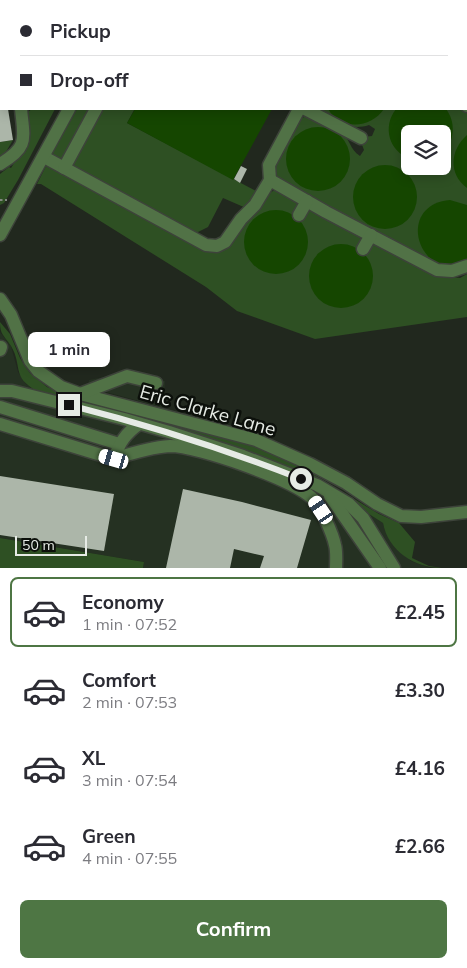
<!DOCTYPE html>
<html lang="en">
<head>
<meta charset="utf-8">
<style>
	body { margin:0; font-family:Mulish,sans-serif; background:#f2f2f3; color:#2b2b33; height:100vh; display:flex; flex-direction:column; font-size:19px; white-space:nowrap }
	* { box-sizing:border-box; margin:0 }
	p { font-size:16px; color:#7c7c81 }
	.icon { flex:none; width:28px; height:28px; fill:none; stroke:currentColor; stroke-width:2; stroke-linecap:round; stroke-linejoin:round }
	.map { position:relative; height:568px; overflow:hidden }
	.details { display:flex; flex-direction:column; background:#fff; flex:1 }
	.details>* { flex:none }
	.hud { position:absolute; left:0px; top:0px; width:468px; height:110px; box-shadow:0 2px 12px #0003; display:grid; align-content:center; height:110px; padding:0 20px; background:#fff }
	.fabs { position:absolute; left:401px; top:125px; display:grid; gap:10px }
	.fabs a { display:grid; place-items:center; width:50px; height:50px; border-radius:8px; background:#fff; box-shadow:0 2px 12px #0003; font-size:25px }
	.scale { position:absolute; left:15px; bottom:12px; width:72px; box-sizing:border-box; padding-left:5px; border:2px solid #e6ebe5; border-top:0; font-size:14px; line-height:18px; white-space:nowrap; color:#e6ebe5; -webkit-text-stroke:4px #0c100b; paint-order:stroke }
	.end { position:absolute; width:22px; height:22px; margin:-11px; border:6px solid #e6ebe5; background:#111; box-shadow:0 0 0 2px #111 }
	.from { border-radius:50% }
	.bubble { position:absolute; height:35px; border-radius:8px; background:#fff; box-shadow:0 2px 12px #0003; font-size:16px; font-weight:700; line-height:35px; text-align:center }
	.car { position:absolute; width:15px; height:30px; margin:-15px -8px; border-radius:6px; box-shadow:0 0 4px 1px #0007; background:linear-gradient(#fff 24%,#345 0 40%,#fff 0 76%,#345 0 86%,#fff 0) }
	.hud b { display:flex; align-items:center; gap:18px; height:48px; font-size:19px }
	.hud b+b { border-top:1px solid #e1e1e2 }
	.hud i { width:12px; height:12px; background:#2b2b33 }
	ul { padding:9px 0 0; list-style:none }
	li { display:flex; align-items:center; gap:15px; height:70px; margin:0 10px 8px; padding:0 10px; border:2px solid transparent; border-radius:8px }
	li div { flex:1 }
	li b { display:block; font-size:19px }
	li em { font-style:normal; font-weight:700 }
	li.active { border-color:#4e7644 }
	li>.icon { width:45px; height:45px; stroke-width:1.5 }
	.action { display:flex; gap:10px; margin-top:auto; padding:10px 20px }
	.action a { flex:1; height:58px; border-radius:8px; background:#4e7644; color:#fff; font-size:20px; font-weight:700; line-height:58px; text-align:center }
	.map>svg:first-child { display:block }
</style>
</head>
<body>
<div class="map">
<svg width="467" height="568" viewBox="0 0 467 568">
	<rect width="100%" height="100%" fill="#21281e"/>
	<g fill="#253122">
		<polygon points="0,332 11,346 18,372 26,384 37,391 322,484 383,523 385,530 411,561 430,568 143,568 144,562 0,538"/>
		<polygon points="128,372 165,381 164,408 88,387 89,380"/>
	</g>
	<g fill="#2e5023" fill-rule="evenodd">
		<polygon points="32,109 55,109 18,180 4,203 0,205 0,174 9,167 11,168 27,142 25,114"/>
		<polygon points="77,109 92,109 63,159 58,159 58,157 52,154"/>
		<polygon points="99,109 131,109 134,110 127,123 256,191 246,208 223,198 208,227 196,233 75,168 71,162"/>
		<path d="M 314,109 L 467,110 L 467,262 L 453,267 L 436,265 L 278,179 L 275,175 L 274,166 L 300,119 L 308,115 C 318,120 331,125 340,132 C 351,139 349,149 360,156 L 364,150 L 361,142 L 363,137 L 372,136 L 375,129 L 369,125 C 348,132 332,119 314,109 ZM 410,134 L 442,134 L 442,166 L 410,166 Z"/>
		<polygon points="13,140 4,155 0,155 0,142"/>
		<polygon points="46,166 54,168 214,251 264,196 273,191 279,190 433,274 460,278 467,274 467,317 315,339 237,311 206,287 41,184 37,184"/>
		<path d="M 0,322 L 10,334 L 20,358 L 25,366 L 30,373 L 47,387 L 69,396 L 123,410 L 186,428 L 257,444 L 283,456 L 379,514 L 399,523 L 415,542 L 412,558 L 429,566 L 442,568 C 415,568 388,551 383,523 L 322,484 L 37,391 C 11,377 23,366 11,346 C 4,335 0,335 0,322 Z"/>
		<polygon points="0,538 144,562 143,568 0,568"/>
	</g>
	<g fill="#154600">
		<polygon points="135,109 272,109 233,180 127,123"/>
		<path d="M 328,109 L 384,109 C 370,129 341,130 328,109 Z"/>
		<path d="M 396,109 L 446,109 C 456,122 455,141 443,153 L 442,134 L 410,134 L 410,159 C 389,151 382,127 396,109 Z"/>
		<circle cx="318" cy="159" r="32"/>
		<path d="M 467,135 L 467,188 C 448,174 450,150 467,135 Z"/>
		<circle cx="385" cy="197" r="32"/>
		<path d="M 450,200 L 467,205 L 467,260 C 420,286 393,205 450,200 Z"/>
		<circle cx="276" cy="242" r="32"/>
		<circle cx="341" cy="276" r="32"/>
	</g>
	<g fill="#acb6a9">
		<polygon points="0,109 8,109 13,140 0,142"/>
		<polygon points="241,166 247,169 240,183 234,179"/>
		<polygon points="0,476 114,494 104,551 0,535"/>
		<polygon points="183,489 242,502 311,520 297,568 260,568 264,556 234,549 230,568 166,568"/>
	</g>
	<g fill="none" stroke-linecap="round" stroke-linejoin="round">
		<g stroke="#3d433a" stroke-width="15">
			<g id="minor">
				<polyline points="12,0 16,1"/>
				<polyline points="112,0 113,1"/>
				<polyline points="42,1 47,0"/>
				<polyline points="124,1 125,0"/>
				<polyline points="357,1 358,0"/>
				<polyline points="466,105 467,106"/>
				<polyline points="305,109 361,138"/>
				<polyline points="44,157 206,245 217,246 225,242 241,219 255,205 270,180 269,165 299,109"/>
				<path d="M 0,164 C 29,147 24,139 21,109"/>
				<polyline points="64,168 96,109"/>
				<polyline points="270,180 326,212 437,270 452,271 467,266"/>
				<polyline points="299,215 307,201"/>
				<polyline points="0,235 69,109"/>
				<polyline points="363,249 371,235"/>
				<polyline points="0,299 11,315 30,361 38,371 61,387 80,394 256,440 310,464 346,483 377,504 401,516 421,517 467,512"/>
				<polyline points="0,350 1,347"/>
				<polyline points="0,391 12,391 124,419 169,432 243,456 317,485 349,504 363,518 394,568"/>
				<polyline points="80,394 127,376 156,383"/>
				<polyline points="0,407 119,444"/>
				<path d="M 0,424 L 114,459 C 119,443 126,433 139,424"/>
				<path d="M 114,459 C 132,453 151,447 170,446 C 198,446 291,479 312,498 C 320,504 333,535 335,545 C 337,552 336,561 336,568"/>
				<polyline points="330,496 380,568"/>
			</g>
		</g>
		<g stroke="#828880" stroke-width="2" stroke-dasharray="2.5 2.5" stroke-linecap="butt">
			<polyline points="0,28 1,28"/>
			<polyline points="0,38 1,46"/>
			<polyline points="0,200 7,200"/>
		</g>
		<use href="#minor" stroke="#517246" stroke-width="12"/>
	</g>
	<g fill="none" stroke-linecap="round" stroke-linejoin="round">
		<path stroke="#e6ebe5" stroke-width="6" d="M 69,405 C 148,425 225,449 301,479"/>
	</g>
	<g text-anchor="middle" dominant-baseline="central" stroke-width="5" stroke-linejoin="round" paint-order="stroke">
		<g font-size="19" fill="#e6ebe5" stroke="#0c100b">
			<text transform="translate(208 410) rotate(16)">Eric Clarke Lane</text>
		</g>
	</g>
</svg>
<div class="fabs">
<a><svg class="icon" aria-label="layers" viewBox="0 0 24 24"><path d="M12 4l9 5-9 5-9-5zM3 14l9 5 9-5"/></svg></a>
</div>
<div class="scale">50 m</div>
<i class="end from" style="left:301px;top:479px"></i>
<i class="end" style="left:69px;top:405px"></i>
<div class="bubble" style="left:28px;top:332px;width:82px">1 min</div>
<i class="car" style="left:114px;top:459px;rotate:286deg"></i>
<i class="car" style="left:321px;top:510px;rotate:326deg"></i>
<div class="hud">
<b><i class="from"></i>Pickup</b>
<b><i></i>Drop-off</b>
</div>
</div>
<section class="details">
<ul>
<li class="active"><svg class="icon" aria-label="car" viewBox="0 0 24 24"><path d="M5 17H2v-5l4-1 3-4h7l3 4 3 1v5h-3M9 17h6M6 11h13"/><circle cx="7" cy="17" r="2"/><circle cx="17" cy="17" r="2"/></svg><div><b>Economy</b><p>1 min · 07:52</p></div><em>£2.45</em></li>
<li><svg class="icon" aria-label="car" viewBox="0 0 24 24"><path d="M5 17H2v-5l4-1 3-4h7l3 4 3 1v5h-3M9 17h6M6 11h13"/><circle cx="7" cy="17" r="2"/><circle cx="17" cy="17" r="2"/></svg><div><b>Comfort</b><p>2 min · 07:53</p></div><em>£3.30</em></li>
<li><svg class="icon" aria-label="car" viewBox="0 0 24 24"><path d="M5 17H2v-5l4-1 3-4h7l3 4 3 1v5h-3M9 17h6M6 11h13"/><circle cx="7" cy="17" r="2"/><circle cx="17" cy="17" r="2"/></svg><div><b>XL</b><p>3 min · 07:54</p></div><em>£4.16</em></li>
<li><svg class="icon" aria-label="car" viewBox="0 0 24 24"><path d="M5 17H2v-5l4-1 3-4h7l3 4 3 1v5h-3M9 17h6M6 11h13"/><circle cx="7" cy="17" r="2"/><circle cx="17" cy="17" r="2"/></svg><div><b>Green</b><p>4 min · 07:55</p></div><em>£2.66</em></li>
</ul>
<div class="action"><a>Confirm</a></div>
</section>
</body>
</html>
